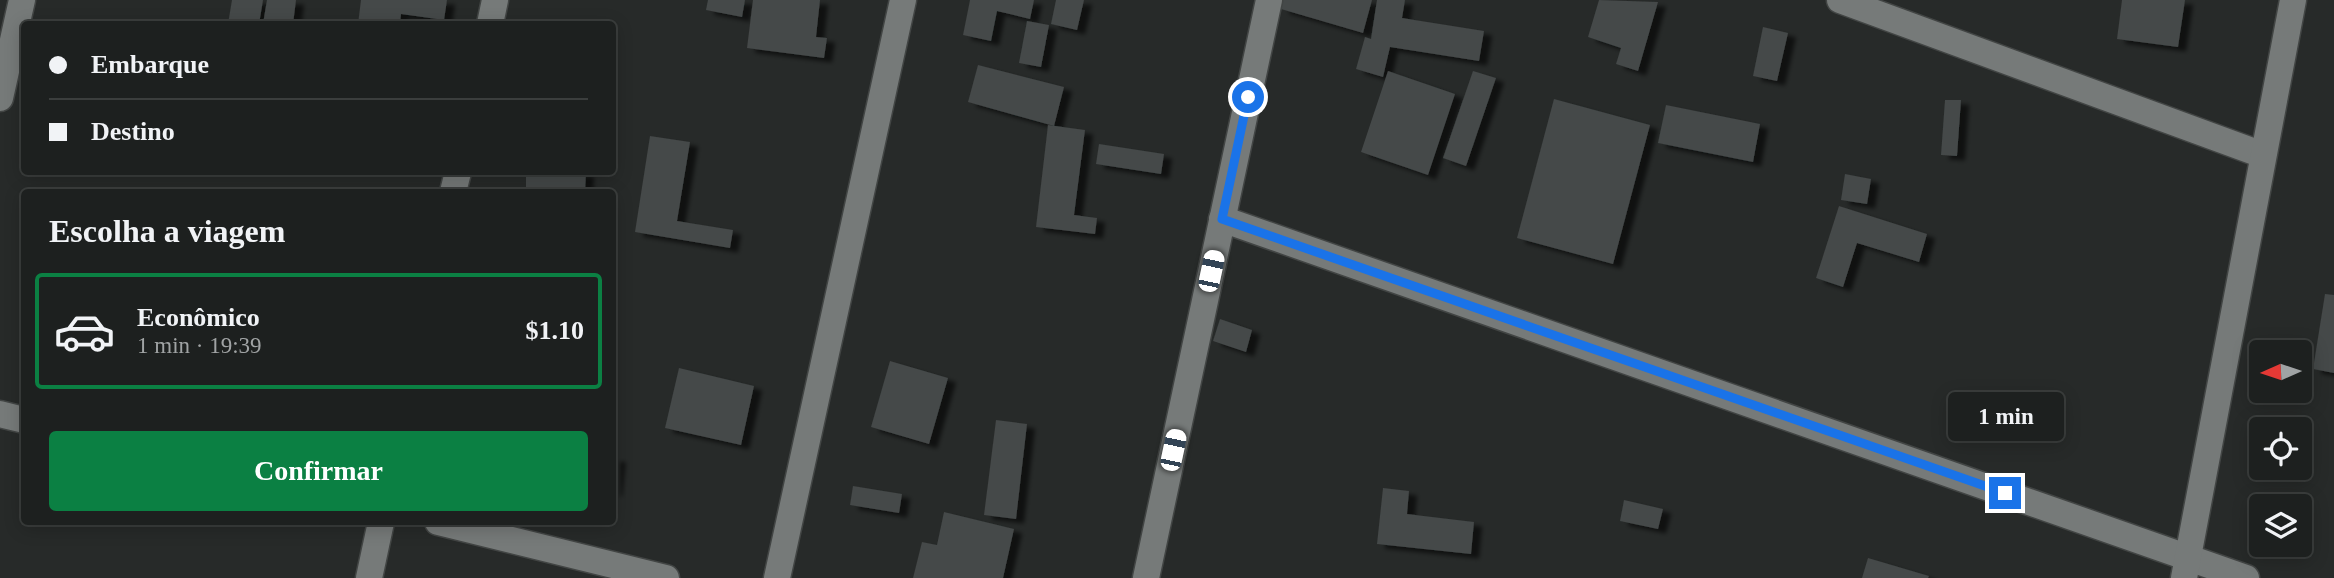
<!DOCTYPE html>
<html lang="pt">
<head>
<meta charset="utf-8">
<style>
	body { margin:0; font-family:"Times New Roman",serif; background:#252828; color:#f1f3f6; height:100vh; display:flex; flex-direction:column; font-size:26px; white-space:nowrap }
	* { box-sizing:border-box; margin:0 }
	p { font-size:23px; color:#a0a3a4 }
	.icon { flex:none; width:38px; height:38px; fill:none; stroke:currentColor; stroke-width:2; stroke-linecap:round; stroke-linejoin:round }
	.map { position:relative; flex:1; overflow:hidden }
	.drawer { position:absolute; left:21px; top:189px; width:595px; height:336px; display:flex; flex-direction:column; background:#1d201f; border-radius:7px; box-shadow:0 4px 18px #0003,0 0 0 2px #3b3e3d }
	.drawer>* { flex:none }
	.top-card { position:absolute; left:21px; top:21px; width:595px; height:154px; border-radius:7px; box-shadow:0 4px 18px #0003,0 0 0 2px #3b3e3d; display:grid; align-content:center; height:154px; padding:0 28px; background:#1d201f }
	.needle { width:46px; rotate:267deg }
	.controls { position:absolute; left:2249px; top:340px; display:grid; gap:14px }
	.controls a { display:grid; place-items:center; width:63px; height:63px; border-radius:7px; background:#1d201f; box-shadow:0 4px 18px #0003,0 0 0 2px #3b3e3d; font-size:35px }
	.end { position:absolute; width:32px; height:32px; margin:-16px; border:9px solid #1a73e8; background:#fff; box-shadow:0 0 0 4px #fff }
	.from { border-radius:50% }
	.bubble { position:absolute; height:49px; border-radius:7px; background:#1d201f; box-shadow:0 4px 18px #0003,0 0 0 2px #3b3e3d; font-size:23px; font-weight:800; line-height:49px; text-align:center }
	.car { position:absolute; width:21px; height:42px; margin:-21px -10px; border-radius:9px; box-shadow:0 0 5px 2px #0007; background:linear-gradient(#fff 24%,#345 0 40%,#fff 0 76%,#345 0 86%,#fff 0) }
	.top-card b { display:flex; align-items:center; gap:24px; height:66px; font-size:26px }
	.top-card b+b { border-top:2px solid #3b3e3d }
	.top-card i { width:18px; height:18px; background:#f1f3f6 }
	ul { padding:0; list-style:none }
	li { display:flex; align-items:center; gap:21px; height:116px; margin:0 14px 10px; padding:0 14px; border:4px solid #3b3e3d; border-radius:7px }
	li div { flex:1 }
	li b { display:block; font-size:26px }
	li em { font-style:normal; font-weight:800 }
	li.selected { border-color:#0b8043 }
	li>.icon { width:63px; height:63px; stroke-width:1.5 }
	h2 { padding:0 28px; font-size:32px; line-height:84px }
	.button { display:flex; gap:14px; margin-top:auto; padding:14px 28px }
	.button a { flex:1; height:80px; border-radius:7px; background:#0b8043; color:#fff; font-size:28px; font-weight:800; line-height:80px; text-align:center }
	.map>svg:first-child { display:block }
</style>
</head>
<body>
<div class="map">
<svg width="2334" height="578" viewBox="0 0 2334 578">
	<defs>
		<filter id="shadow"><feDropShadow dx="8" dy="4.5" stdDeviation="2" flood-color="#0009"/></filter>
	</defs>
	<rect width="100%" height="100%" fill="#272a29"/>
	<g fill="#444848" filter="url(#shadow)">
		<polygon points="232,0 263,0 259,24 228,24"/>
		<polygon points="267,0 296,0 293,24 263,24"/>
		<polygon points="361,0 447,0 444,20 401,14 400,24 358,24"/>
		<polygon points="708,0 745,0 742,17 706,10"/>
		<polygon points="753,0 820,0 816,37 827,38 824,58 747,48"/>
		<polygon points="970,0 1034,0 1030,19 997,11 991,41 963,35"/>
		<polygon points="1056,0 1084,0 1077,30 1051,24"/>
		<polygon points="1283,0 1372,0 1363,33 1281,9"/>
		<polygon points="1377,0 1405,0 1402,18 1484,31 1479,61 1390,47 1383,77 1356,69 1365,37 1371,39"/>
		<polygon points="1599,0 1658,2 1638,71 1616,64 1621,48 1588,37"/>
		<polygon points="2122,0 2185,0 2178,47 2117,39"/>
		<polygon points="1027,21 1049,25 1041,67 1019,63"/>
		<polygon points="1763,27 1788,33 1777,81 1753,76"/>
		<polygon points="978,65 1064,87 1054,126 968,102"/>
		<polygon points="1388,71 1455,94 1428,175 1361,152"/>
		<polygon points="1473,71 1496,78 1466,166 1443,158"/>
		<polygon points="1554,99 1650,125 1613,264 1517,238"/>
		<polygon points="1945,100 1961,100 1957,156 1941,155"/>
		<polygon points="1666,105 1760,124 1753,162 1658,143"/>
		<polygon points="1048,125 1085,130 1074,215 1097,218 1095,234 1036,227"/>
		<polygon points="650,136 690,142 677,221 733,230 730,248 635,232"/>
		<polygon points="1099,144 1164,154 1161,174 1096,164"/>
		<polygon points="526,172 586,172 585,192 526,191"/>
		<polygon points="1845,174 1871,179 1867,204 1841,200"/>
		<polygon points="1839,206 1927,234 1919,262 1857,243 1843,287 1816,278"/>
		<polygon points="2325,294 2334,295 2334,373 2313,369"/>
		<polygon points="1220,319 1252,330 1246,352 1213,341"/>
		<polygon points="890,361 948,378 929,444 871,427"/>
		<polygon points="679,368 754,386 741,445 665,428"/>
		<polygon points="996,420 1027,424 1016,519 984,515"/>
		<polygon points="612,457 618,458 614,492 612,492"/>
		<polygon points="853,486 902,494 899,513 850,505"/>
		<polygon points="1383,488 1409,491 1407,514 1474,522 1471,554 1377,544"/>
		<polygon points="1624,500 1663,509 1658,529 1620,521"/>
		<polygon points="944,512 1014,529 1003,578 913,578 922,542 937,545"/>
		<polygon points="1868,558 1929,576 1928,578 1862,578"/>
	</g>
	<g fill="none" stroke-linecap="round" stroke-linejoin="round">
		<g stroke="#424544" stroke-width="29">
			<g id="minor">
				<polyline points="1840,0 2263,155"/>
				<polyline points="490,24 495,0"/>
				<polyline points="0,98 22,0"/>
				<polyline points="453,192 458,172"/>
				<polyline points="1222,219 2246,578"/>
				<polyline points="0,414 24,420"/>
				<polyline points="438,522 666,578"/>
				<polyline points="369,578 381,522"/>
				<polyline points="777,578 903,0"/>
				<polyline points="1146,578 1269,0"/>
				<polyline points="2184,578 2293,0"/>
			</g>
		</g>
		<use href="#minor" stroke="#767a79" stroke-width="26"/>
	</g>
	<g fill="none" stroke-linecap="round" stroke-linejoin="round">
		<polyline stroke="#1a73e8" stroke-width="9" points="1248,97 1222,219 2005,493"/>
	</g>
</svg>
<div class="controls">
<a><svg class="needle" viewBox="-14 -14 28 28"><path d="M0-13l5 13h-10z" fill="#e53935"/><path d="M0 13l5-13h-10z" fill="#a0a3a4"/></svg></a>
<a><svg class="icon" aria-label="locate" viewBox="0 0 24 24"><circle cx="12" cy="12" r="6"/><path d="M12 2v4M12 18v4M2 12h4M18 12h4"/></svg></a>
<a><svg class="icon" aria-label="layers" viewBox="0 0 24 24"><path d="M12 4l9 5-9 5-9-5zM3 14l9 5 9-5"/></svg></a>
</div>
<i class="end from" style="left:1248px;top:97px"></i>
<i class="end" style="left:2005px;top:493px"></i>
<div class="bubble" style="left:1948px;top:392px;width:116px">1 min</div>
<i class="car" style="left:1211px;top:271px;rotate:12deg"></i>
<i class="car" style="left:1173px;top:450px;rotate:12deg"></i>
<div class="top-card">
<b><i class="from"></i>Embarque</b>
<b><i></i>Destino</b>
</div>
<section class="drawer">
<h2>Escolha a viagem</h2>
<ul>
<li class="selected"><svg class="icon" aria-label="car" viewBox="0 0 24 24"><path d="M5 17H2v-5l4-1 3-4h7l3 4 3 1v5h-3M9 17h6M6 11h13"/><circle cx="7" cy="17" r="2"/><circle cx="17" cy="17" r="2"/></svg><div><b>Econômico</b><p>1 min · 19:39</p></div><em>$1.10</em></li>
</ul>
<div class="button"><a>Confirmar</a></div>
</section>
</div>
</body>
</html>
